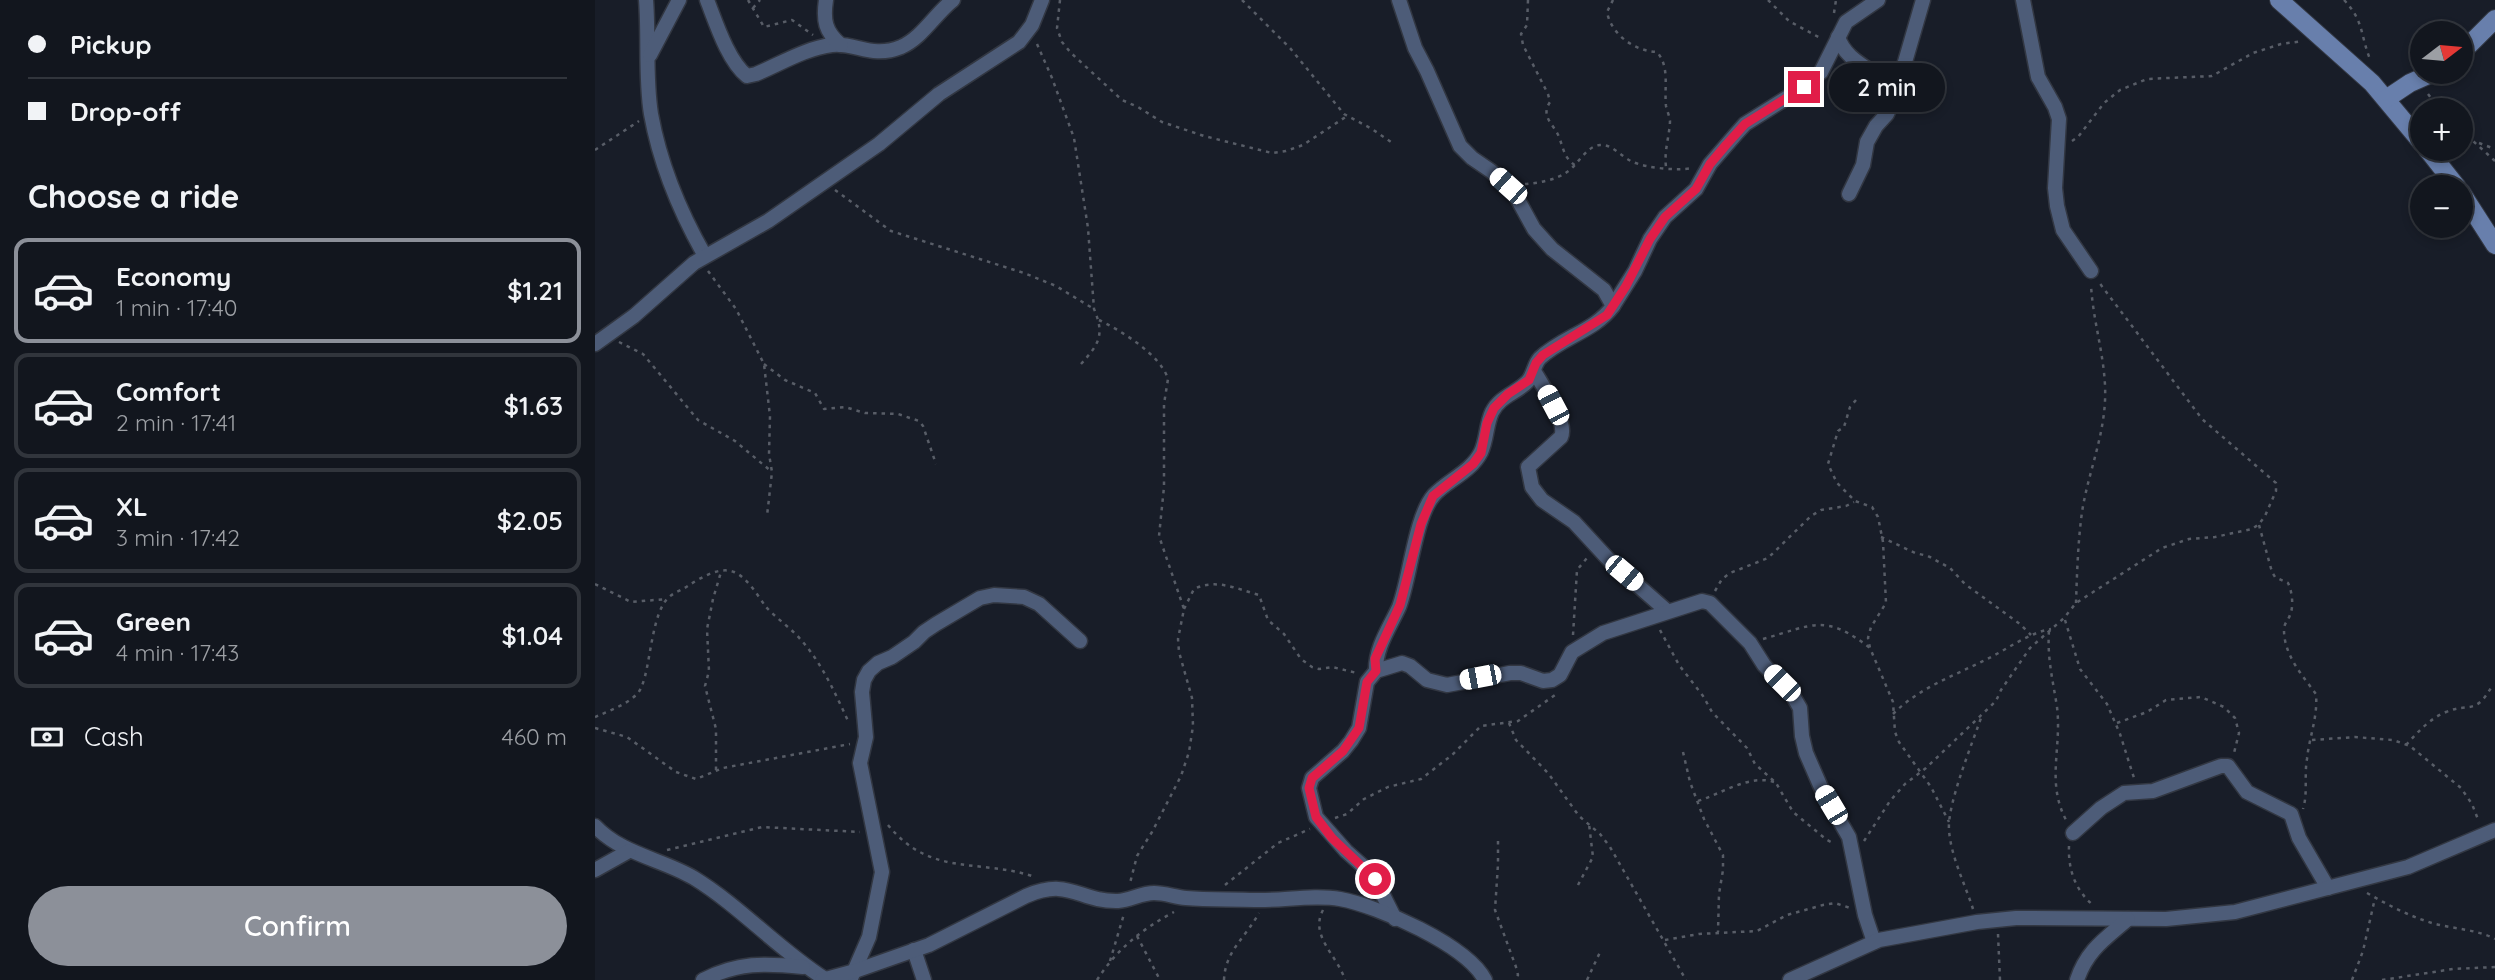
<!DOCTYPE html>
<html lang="en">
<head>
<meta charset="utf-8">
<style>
	body { margin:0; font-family:Quicksand,sans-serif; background:#1b1f27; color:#f1f3f6; height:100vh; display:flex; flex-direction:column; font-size:26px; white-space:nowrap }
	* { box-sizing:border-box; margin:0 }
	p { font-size:23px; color:#9c9fa4 }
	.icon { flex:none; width:38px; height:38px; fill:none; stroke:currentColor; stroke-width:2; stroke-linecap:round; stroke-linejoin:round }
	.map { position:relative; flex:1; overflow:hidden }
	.side { display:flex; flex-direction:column; background:#12161e; width:595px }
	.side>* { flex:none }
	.top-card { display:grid; align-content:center; height:154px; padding:0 28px; background:#12161e }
	.needle { width:46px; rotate:74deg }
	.buttons { position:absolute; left:1815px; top:21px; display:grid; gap:14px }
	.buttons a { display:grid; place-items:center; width:63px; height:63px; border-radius:50%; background:#12161e; box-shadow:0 4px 10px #0003,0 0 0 2px #31353c; font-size:35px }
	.end { position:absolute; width:32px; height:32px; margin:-16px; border:9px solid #e11d48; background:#fff; box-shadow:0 0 0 4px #fff }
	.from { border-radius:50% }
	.bubble { position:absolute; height:49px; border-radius:24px; background:#12161e; box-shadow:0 4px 10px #0003,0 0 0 2px #31353c; font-size:23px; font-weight:600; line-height:49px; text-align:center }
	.car { position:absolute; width:21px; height:42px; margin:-21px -10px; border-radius:9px; box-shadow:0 0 5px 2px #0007; background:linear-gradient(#fff 24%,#345 0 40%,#fff 0 76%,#345 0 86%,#fff 0) }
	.top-card b { display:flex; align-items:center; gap:24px; height:66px; font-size:26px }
	.top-card b+b { border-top:2px solid #31353c }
	.top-card i { width:18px; height:18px; background:#f1f3f6 }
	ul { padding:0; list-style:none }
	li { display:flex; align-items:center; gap:21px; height:105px; margin:0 14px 10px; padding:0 14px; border:4px solid #31353c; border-radius:14px }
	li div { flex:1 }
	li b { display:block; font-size:26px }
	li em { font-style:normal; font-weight:600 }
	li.on { border-color:#8c9099 }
	li>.icon { width:63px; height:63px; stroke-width:1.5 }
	h2 { padding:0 28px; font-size:32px; line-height:84px }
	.pay { display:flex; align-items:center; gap:18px; height:77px; padding:0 28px; font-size:26px }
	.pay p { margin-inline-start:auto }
	.cta { display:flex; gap:14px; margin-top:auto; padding:14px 28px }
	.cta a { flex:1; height:80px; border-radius:42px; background:#8c9099; color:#fff; font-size:28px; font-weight:600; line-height:80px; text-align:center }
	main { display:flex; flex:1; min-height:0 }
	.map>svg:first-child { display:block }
</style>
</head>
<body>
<main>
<section class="side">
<div class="top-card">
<b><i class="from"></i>Pickup</b>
<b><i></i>Drop-off</b>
</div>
<h2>Choose a ride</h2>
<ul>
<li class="on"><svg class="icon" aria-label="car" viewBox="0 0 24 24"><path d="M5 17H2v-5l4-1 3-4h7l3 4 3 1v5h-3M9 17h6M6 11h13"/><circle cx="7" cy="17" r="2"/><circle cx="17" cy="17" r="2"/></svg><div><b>Economy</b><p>1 min · 17:40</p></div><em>$1.21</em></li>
<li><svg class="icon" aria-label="car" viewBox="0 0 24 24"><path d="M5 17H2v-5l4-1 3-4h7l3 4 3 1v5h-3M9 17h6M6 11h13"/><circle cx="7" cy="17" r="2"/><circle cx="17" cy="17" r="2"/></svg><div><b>Comfort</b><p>2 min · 17:41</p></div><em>$1.63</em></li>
<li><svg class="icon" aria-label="car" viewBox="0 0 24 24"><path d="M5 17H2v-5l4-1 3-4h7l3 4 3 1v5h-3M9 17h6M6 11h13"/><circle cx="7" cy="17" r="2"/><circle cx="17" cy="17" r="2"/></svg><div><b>XL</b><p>3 min · 17:42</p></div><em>$2.05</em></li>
<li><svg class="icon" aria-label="car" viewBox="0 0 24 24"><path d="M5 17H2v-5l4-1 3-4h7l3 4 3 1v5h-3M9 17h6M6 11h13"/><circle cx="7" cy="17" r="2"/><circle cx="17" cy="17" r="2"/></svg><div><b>Green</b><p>4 min · 17:43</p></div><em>$1.04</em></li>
</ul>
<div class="pay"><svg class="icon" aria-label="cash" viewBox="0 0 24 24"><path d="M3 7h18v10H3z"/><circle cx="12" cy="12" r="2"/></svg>Cash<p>460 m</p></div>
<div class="cta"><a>Confirm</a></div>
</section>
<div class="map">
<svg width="1900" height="980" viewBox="0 0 1900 980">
	<rect width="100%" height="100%" fill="#181d28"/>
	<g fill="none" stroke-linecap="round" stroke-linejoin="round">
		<g stroke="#323742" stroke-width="17">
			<g id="street">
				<path d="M 51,0 C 54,38 50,77 56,114 C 65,164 85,212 110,256"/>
				<path d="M 112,0 C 121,23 133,61 152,76 L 161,74 C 185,64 211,48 237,45 C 261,42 276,59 306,47 C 327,38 340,14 358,0"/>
				<path d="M 231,0 C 228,20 230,32 246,45"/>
				<polyline points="1428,0 1443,77 1460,107 1464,119 1460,188 1462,206 1468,230 1496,271"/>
				<path d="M 1243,37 C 1252,65 1285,70 1301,93 L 1292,114 L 1281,126 L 1272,142 L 1268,165 L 1254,194"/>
				<polyline points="55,55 84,0"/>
				<polyline points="1301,93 1328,0"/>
				<polyline points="1018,306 1040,271 1055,239 1070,217 1101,189 1115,164 1141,134 1150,124 1209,87 1226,72 1251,22 1283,0"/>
				<polyline points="0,344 39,316 99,263 173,221 284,144 344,94 424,42 437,25 447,0"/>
				<path d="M 939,371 C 947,385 973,422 966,437 L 933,467 L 937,487 L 947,500 L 979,522 L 1015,561 L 1072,611"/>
				<path d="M 781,671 C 780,648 795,627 804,607 C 815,579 820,516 839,495 C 853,480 876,472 886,452 C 892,439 891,425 897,412 C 905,396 922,393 933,381 C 939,374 939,364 945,358 C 967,337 1000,331 1018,306 L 1009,290 L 957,249 L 939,229 L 917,189 L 896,171 L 877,158 L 865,146 L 832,71 L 820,48 L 804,0"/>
				<path d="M 0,826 C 26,854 67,859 99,878 C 146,907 183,949 230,979"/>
				<polyline points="1478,833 1506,808 1529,793 1558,791 1626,766 1633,766 1652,792 1696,814 1704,838 1733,888"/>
				<polyline points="0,870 34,851"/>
				<polyline points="800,919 778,875 751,851 721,817 714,788 717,778 748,751 756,741 764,728 772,682 781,671 807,663 815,666 832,680 852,685 915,673 926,673 948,681 957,680 965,675 977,652 1008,633 1107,601 1115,603 1155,643 1169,665 1198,696 1205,708 1207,736 1211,753 1228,792 1254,837 1270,915 1279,942"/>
				<polyline points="319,950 329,980"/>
				<polyline points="257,976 274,937 287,872 265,763 271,737 267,692 269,680 274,671 283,663 297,657 319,642 329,632 341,624 385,598 399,595 429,597 444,604 485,641"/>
				<path d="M 108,980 C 143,962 170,963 208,967"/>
				<path d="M 227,980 L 260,971 L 334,945 L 431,896 C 475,877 484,902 523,901 C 535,900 547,893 559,893 C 570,893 580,897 591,898 C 613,900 637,899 660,900 C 687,901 718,894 745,899 C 783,906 872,945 890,980"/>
				<polyline points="1195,980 1284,940 1382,922 1421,918 1571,919 1640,912 1813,867 1900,830"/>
				<path d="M 1482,980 C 1492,950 1510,939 1533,919"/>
			</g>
		</g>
		<g stroke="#323742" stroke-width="20">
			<g id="secondary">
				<polyline points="1684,0 1777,83 1827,143"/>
				<polyline points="1866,53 1900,19"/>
				<polyline points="1791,99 1815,83 1840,72"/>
				<polyline points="1832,149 1862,187"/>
				<polyline points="1866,192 1900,245"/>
			</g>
		</g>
		<g stroke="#585d67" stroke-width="2.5" stroke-dasharray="3.5 5" stroke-linecap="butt">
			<polyline points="153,0 169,27 197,20 218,35"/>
			<polyline points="465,0 462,28 467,42 476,53 527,100 543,107 567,122 609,136 677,153 691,151 708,145 752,116"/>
			<polyline points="647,0 695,48 749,114 777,129 799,144"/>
			<path d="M 933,0 L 932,25 L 926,34 L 928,45 L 953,94 L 955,102 C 945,117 959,124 964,137 C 969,150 969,158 981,166"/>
			<path d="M 1018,0 L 1012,12 C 1016,34 1039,51 1062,52 C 1075,67 1069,87 1071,106 C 1072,111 1075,117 1075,122 C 1074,138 1069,151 1071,167"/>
			<polyline points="1173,0 1194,21 1227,39"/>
			<path d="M 1749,0 C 1769,21 1765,34 1775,59"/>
			<polyline points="158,8 165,0"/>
			<polyline points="1239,13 1241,0"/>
			<path d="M 442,44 L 457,78 L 479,138 L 493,228 L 499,309 C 510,335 504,344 486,364"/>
			<polyline points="1833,94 1845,110"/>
			<polyline points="1866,130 1900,161"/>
			<polyline points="1477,141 1483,137 1509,103 1525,90 1552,79 1617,76 1658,53 1686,44 1708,41"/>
			<polyline points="1884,143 1900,149"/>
			<polyline points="0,150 44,121"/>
			<path d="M 930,184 C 944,183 961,180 972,172 C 983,165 991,146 1005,145 C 1018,144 1026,157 1038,162 C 1052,168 1082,171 1097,168"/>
			<polyline points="240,190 296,231 429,273 461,286 499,309"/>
			<polyline points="113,271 141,309 169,364 175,416 174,454 177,472 172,516"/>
			<path d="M 504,320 C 525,330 566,355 573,379 L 569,404 L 569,487 L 564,536 L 589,609 L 583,639 L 584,652 L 597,698 L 598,726 L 594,752 L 586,776 L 557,832 L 542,856 L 535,883"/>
			<polyline points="24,342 48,354 103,420 140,441 177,472"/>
			<polyline points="169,364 190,380 220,393 229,409 250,407 270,413 303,414 324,421 328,426 341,464"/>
			<polyline points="1261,400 1255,407 1249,427 1243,431 1233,464 1242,483 1260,501 1277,507 1283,517 1288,542 1291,603 1276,627 1273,638 1275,648 1298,702 1300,732 1304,742 1336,787 1354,822"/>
			<path d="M 1664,525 L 1677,572 L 1680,577 L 1693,583 C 1697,591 1699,606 1695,615 C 1693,621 1689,623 1689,630 C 1689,655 1707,675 1721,694 C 1723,717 1714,738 1712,759 C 1709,776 1713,793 1708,809"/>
			<polyline points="1286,537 1320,553 1333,556 1355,568 1370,584 1425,624 1436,635"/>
			<polyline points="0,584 36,602 72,599"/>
			<polyline points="1120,591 1127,579 1135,573 1173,558 1216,516 1226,510 1251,506 1259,502"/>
			<path d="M 1481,603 C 1482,573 1483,541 1487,512 C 1493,474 1508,440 1510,401 C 1512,362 1498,324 1496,285"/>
			<path d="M 589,609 L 599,589 C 621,578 642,589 664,595 L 673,620 L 689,634 L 706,659 L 717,667 L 724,669 L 737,667 L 762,673"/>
			<polyline points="1470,620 1485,669 1512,704 1525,734 1539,778"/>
			<polyline points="1065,630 1084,665 1108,696 1117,712 1152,748 1160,764 1181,783 1198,812 1232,840 1240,844"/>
			<path d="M 1454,631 C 1452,658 1458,681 1462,707 C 1467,748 1451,782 1471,820"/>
			<polyline points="978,635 982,570 992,558"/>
			<path d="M 1168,639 C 1218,625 1230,613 1275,648"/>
			<path d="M 1298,714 C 1325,687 1359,676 1392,659 C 1413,649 1433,633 1456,629"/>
			<path d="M 0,717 C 14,711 31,705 42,694 C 55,681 54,627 69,603 C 76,592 85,592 94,585 C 106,578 124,566 139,572 C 152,577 163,596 171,607 C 182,619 196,628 206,640 C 227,663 241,695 254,723"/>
			<polyline points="914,723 921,740 953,773 984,816 1005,834 1015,847 1091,980"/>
			<polyline points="1522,723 1552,712 1571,700 1606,697 1629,707 1640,718 1644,733 1639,753"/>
			<polyline points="0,728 32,737 81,772 101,779 128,768 255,744"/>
			<polyline points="1717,740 1760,737 1798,740 1815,746 1866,788 1877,804 1884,822"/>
			<path d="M 1811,745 C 1823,732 1834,719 1851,712 C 1875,702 1880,716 1897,686"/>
			<polyline points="1088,752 1095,782 1109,819 1128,855 1128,870 1124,894 1123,932"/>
			<polyline points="121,770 121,729 110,686 114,671 112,629 118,599 126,572"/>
			<path d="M 1103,801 C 1126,794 1154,774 1179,782"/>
			<polyline points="740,818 752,814 769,799 793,787 826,779 857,755 886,726 923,721 960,695"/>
			<path d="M 293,825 C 336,878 385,858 440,877"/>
			<polyline points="903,841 903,864 900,910 921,967 923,975 920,980"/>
			<polyline points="1269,841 1295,801 1310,784 1331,768 1401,701 1406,690 1435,648 1469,618 1481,603 1567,548 1594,539 1620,537 1657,529 1664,524 1670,516 1681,491 1681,483 1607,419 1503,281"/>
			<path d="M 1474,846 C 1473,869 1480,890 1498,905"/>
			<polyline points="72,850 167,827 265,832"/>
			<polyline points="630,885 683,843 715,829"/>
			<polyline points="983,885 998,857 994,824"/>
			<path d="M 1772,893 C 1793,905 1814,916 1837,923 C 1858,929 1881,929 1900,939"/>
			<path d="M 1378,909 C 1370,884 1356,857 1354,830 C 1352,804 1378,742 1387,715"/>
			<path d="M 728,910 C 714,936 743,956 750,980"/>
			<polyline points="1403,934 1405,980"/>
			<polyline points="542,936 565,980"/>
			<polyline points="1070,940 1104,934 1162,931 1192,915 1228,905 1240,903 1255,908"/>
			<polyline points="515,961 529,914"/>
			<path d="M 502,980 C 522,949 547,929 579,912"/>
			<path d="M 629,980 C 630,951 651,937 664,913"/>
			<polyline points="992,980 1006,950"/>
			<polyline points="1757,980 1768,951 1780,898"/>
			<polyline points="1787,980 1858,969 1900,967"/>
		</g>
		<use href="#street" stroke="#4d5c78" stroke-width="14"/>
		<use href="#secondary" stroke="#687fac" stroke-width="18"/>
	</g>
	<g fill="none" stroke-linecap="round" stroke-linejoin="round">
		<polyline stroke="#e11d48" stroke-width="9" points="780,879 737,838 721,817 714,788 717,778 748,751 764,728 772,682 781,671 780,659 805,605 826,524 838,496 878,464 886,453 892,423 899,408 913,394 934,380 941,363 948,355 1012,315 1031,286 1055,239 1070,217 1101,189 1115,164 1131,145 1150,124 1209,87"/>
	</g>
</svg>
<div class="buttons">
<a><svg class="needle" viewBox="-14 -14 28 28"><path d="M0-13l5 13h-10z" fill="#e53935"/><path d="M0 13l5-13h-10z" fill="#9c9fa4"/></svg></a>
<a>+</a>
<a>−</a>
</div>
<i class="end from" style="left:780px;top:879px"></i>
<i class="end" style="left:1209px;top:87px"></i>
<div class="bubble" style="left:1234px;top:63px;width:116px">2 min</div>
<i class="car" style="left:913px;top:186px;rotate:312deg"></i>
<i class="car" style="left:958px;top:405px;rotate:332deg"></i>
<i class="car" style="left:1029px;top:573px;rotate:130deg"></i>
<i class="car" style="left:885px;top:677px;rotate:259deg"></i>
<i class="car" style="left:1187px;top:683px;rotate:315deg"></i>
<i class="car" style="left:1236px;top:805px;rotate:329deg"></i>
</div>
</main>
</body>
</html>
